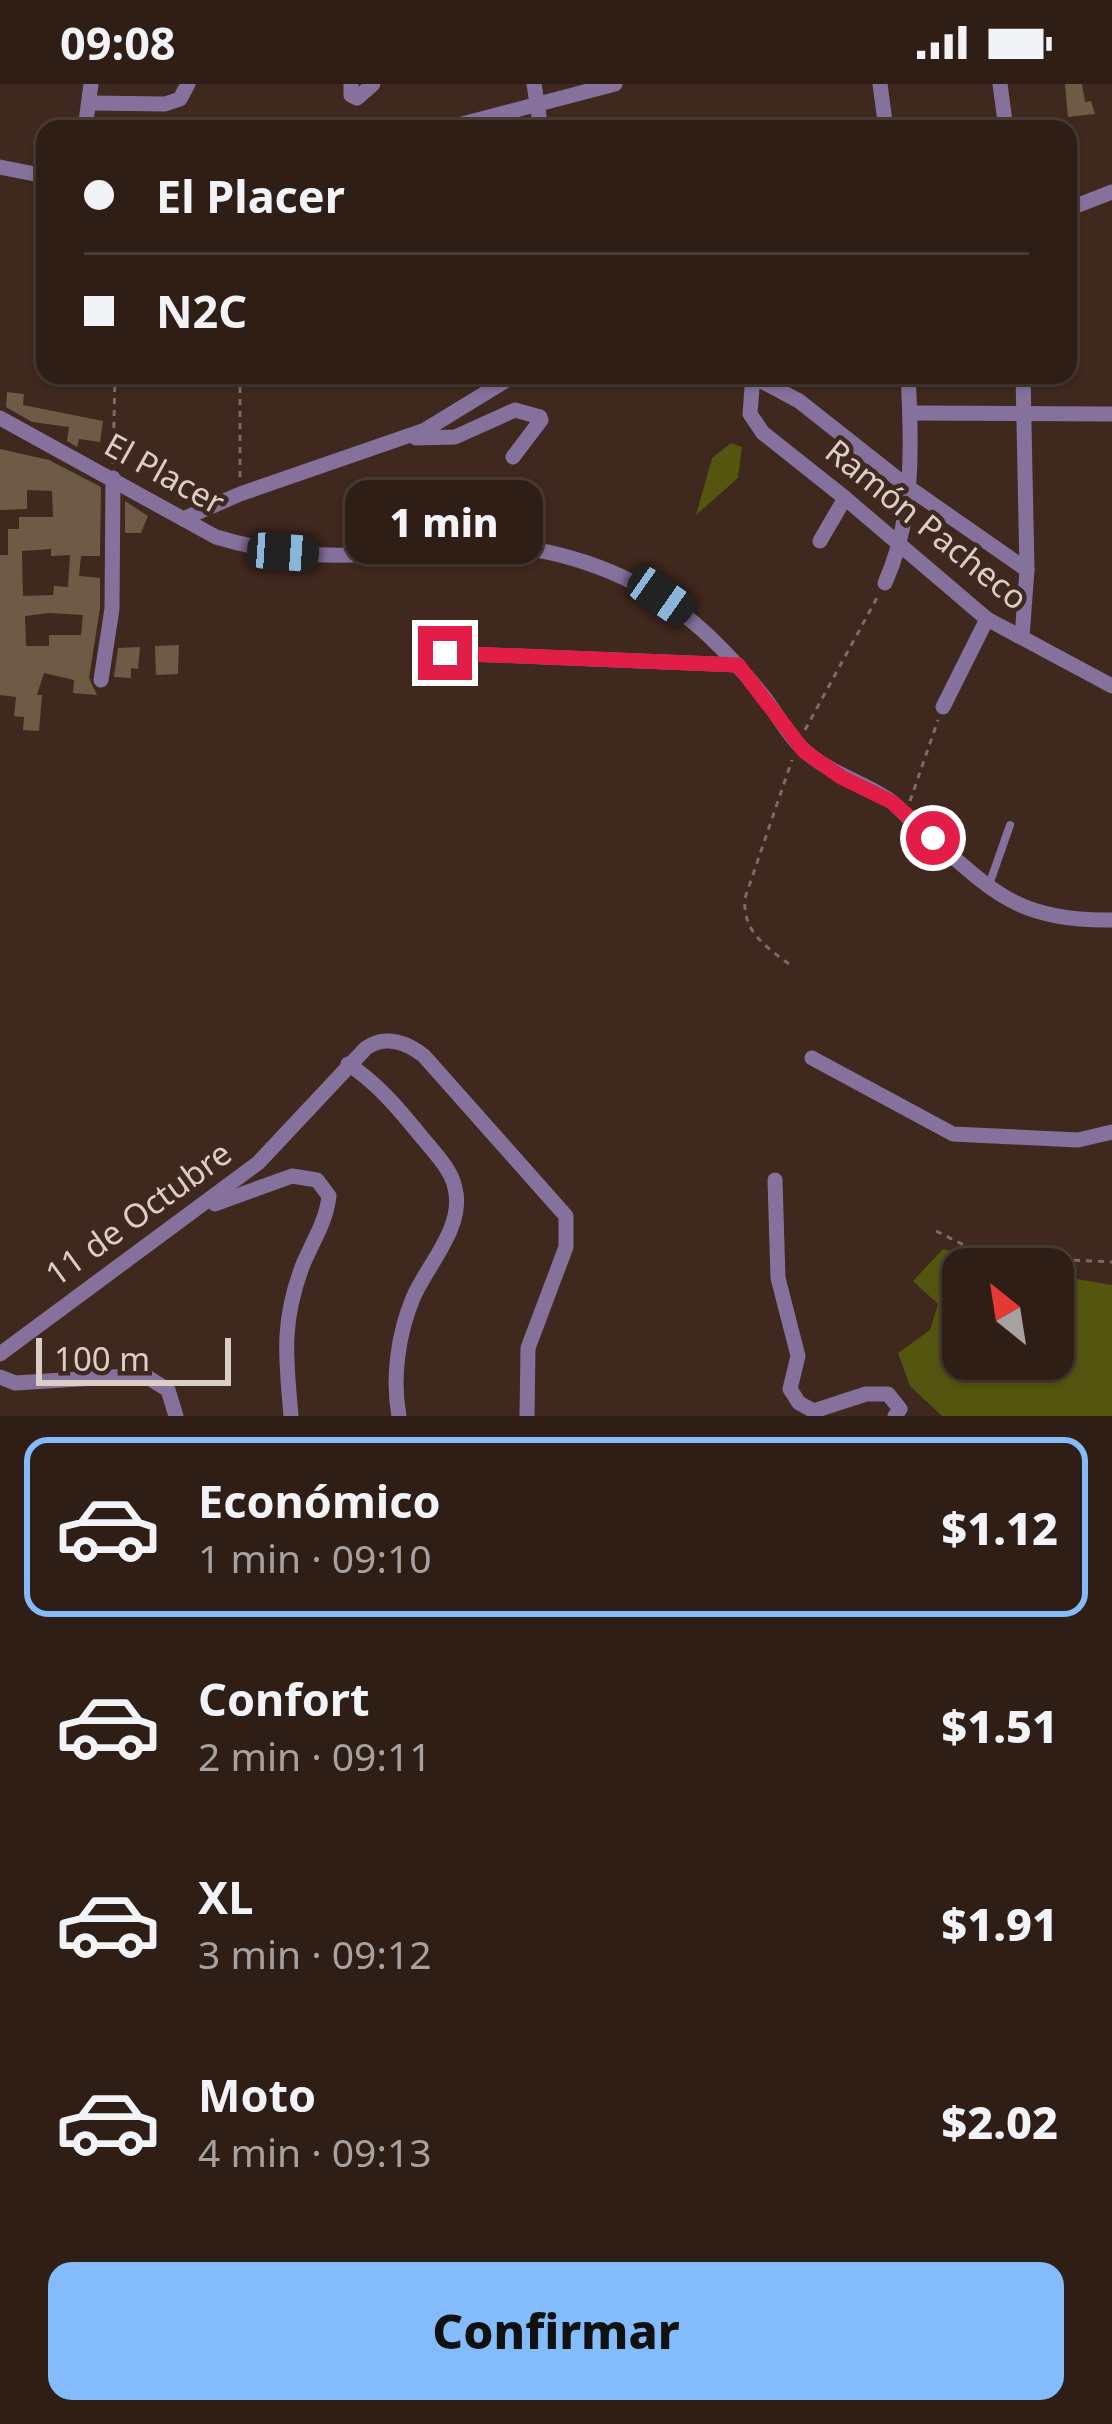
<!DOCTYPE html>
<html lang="es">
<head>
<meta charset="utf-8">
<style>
	body { margin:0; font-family:"Noto Sans",sans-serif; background:#37271f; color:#f1f3f6; height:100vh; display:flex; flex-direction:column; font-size:45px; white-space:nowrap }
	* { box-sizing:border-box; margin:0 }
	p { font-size:39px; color:#a7a2a1 }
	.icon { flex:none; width:66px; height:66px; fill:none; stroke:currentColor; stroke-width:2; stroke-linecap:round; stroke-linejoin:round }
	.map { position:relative; height:1332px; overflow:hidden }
	.panel { display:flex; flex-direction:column; background:#2f1e16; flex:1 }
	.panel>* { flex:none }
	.guide { position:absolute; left:36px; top:36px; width:1041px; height:264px; border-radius:24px; box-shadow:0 3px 9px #0004,0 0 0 3px #4a3c35; display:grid; align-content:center; height:264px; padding:0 48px; background:#2f1e16 }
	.needle { width:78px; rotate:330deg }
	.buttons { position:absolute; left:942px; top:1164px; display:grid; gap:24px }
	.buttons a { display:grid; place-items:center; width:132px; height:132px; border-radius:24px; background:#2f1e16; box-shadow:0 3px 9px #0004,0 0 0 3px #4a3c35; font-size:60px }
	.scale { position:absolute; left:36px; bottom:30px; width:195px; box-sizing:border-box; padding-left:12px; border:6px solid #ddcdc7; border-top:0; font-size:33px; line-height:42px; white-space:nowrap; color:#ddcdc7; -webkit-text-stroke:9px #3f281e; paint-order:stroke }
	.end { position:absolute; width:54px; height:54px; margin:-27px; border:15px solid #e11d48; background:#fff; box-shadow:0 0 0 6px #fff }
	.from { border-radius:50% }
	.bubble { position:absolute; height:84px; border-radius:24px; background:#2f1e16; box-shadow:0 3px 9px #0004,0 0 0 3px #4a3c35; font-size:39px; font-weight:800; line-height:84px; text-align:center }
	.car { position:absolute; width:36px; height:72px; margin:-36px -18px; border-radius:15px; box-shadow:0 0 9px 3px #0007; background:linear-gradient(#222 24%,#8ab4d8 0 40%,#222 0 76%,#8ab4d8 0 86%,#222 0) }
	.guide b { display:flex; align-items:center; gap:42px; height:114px; font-size:45px }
	.guide b+b { border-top:3px solid #4a3c35 }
	.guide i { width:30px; height:30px; background:#f1f3f6 }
	ul { padding:21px 0 0; list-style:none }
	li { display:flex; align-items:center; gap:36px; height:180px; margin:0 24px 18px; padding:0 24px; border:6px solid transparent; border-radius:24px }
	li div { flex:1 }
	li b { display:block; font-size:45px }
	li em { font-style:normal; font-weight:800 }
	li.active { border-color:#84bcfb }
	li>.icon { width:108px; height:108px; stroke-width:1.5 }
	.primary-button { display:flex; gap:24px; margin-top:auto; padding:24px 48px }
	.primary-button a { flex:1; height:138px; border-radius:24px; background:#84bcfb; color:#111; font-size:48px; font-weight:800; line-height:138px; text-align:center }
	.status { display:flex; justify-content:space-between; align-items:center; height:84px; padding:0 60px; background:#2f1e16; direction:ltr }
	.status svg { height:33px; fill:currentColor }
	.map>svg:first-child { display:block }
</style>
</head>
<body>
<div class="status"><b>09:08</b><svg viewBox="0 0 49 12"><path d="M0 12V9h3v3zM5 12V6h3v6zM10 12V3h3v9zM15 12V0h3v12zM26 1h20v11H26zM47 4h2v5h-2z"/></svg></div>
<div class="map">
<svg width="1112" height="1332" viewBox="0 0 1112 1332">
	<rect width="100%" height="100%" fill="#3f281e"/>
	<g fill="#54550f">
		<polygon points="731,359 742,363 738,394 696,431 712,374"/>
		<polygon points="943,1165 1022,1185 963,1185 963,1275 1053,1275 1053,1191 1112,1201 1112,1332 942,1332 910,1302 898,1269 930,1246 938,1220 913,1197"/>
	</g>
	<g fill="#6d5b46" fill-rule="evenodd">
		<polygon points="1065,0 1082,0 1085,18 1091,17 1095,30 1068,33"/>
		<polygon points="7,308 24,310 23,321 103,337 100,358 79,355 77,363 67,357 69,343 32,338 6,323"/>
		<path d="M 0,365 L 49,376 L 101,403 L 100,472 L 81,472 L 79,492 L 100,494 L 100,524 L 89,594 L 97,611 L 73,609 L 74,596 L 44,589 L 37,611 L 42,611 L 39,647 L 23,646 L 24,633 L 14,632 L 16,613 L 0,611 L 0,471 L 8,471 L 8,445 L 19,445 L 19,433 L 53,433 L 52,407 L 27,406 L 27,425 L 0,426 ZM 51,465 L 51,472 L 70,471 L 68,503 L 54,502 L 53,511 L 23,512 L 22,467 ZM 49,529 L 83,531 L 81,551 L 49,551 L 49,562 L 26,562 L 25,532 Z"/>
		<polygon points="125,417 148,432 141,449 125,449"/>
		<polygon points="179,561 178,590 156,591 155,562"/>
		<polygon points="140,563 138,585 131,584 131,594 114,593 118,564"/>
	</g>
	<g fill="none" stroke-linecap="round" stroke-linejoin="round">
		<g stroke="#7f6b63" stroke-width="3" stroke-dasharray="6 6" stroke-linecap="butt">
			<polyline points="240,291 240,397"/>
			<polyline points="113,380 115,291"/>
			<polyline points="805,646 878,512"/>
			<polyline points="910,717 938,636"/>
			<path d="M 789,880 C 765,862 742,847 745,814 L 792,676"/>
			<polyline points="936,1147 986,1172 1112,1178"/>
		</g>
		<polyline stroke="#86719c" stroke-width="8" points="989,801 1010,741"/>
		<g stroke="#86719c" stroke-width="15">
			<polyline points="351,0 351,11 357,14 373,0"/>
			<polyline points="534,0 541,45"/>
			<polyline points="880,0 886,45"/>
			<polyline points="1000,0 1006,45"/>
			<polyline points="91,19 165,20 180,15 188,0"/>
			<polyline points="85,45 91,0"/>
			<polyline points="443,45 615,0"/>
			<polyline points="0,83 45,92"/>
			<polyline points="1068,125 1112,108"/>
			<polyline points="750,291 799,317 908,403 1027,486"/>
			<polyline points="753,291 750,330 763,349 845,414 987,535 1112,602"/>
			<polyline points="910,329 1112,330"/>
			<path d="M 0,334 L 216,453 C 266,468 317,474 369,470 C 396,468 423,460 450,459 C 505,458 561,467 611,488 C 677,516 720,558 764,613 C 777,630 787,650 802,664 C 827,689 860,696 888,715 C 898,722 906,732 915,740 C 988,801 1010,838 1112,836"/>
			<polyline points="416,354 455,353 515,326 540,333 541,336 513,373"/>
			<polyline points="183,435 240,410 425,346 515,291"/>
			<polyline points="820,457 845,414"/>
			<path d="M 885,499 C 914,435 912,361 908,291"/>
			<polyline points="1022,553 1027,486 1023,291"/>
			<polyline points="445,569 738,581"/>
			<polyline points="101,596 112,525 113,394"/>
			<polyline points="943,623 987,535"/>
			<polyline points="812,974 953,1050 1078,1056 1112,1048"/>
			<path d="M 348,980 C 377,999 398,1024 420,1051 C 432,1066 451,1084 455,1104 C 465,1143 427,1181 413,1214 C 398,1250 392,1295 399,1332"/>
			<polyline points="775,1096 778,1194 798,1272 790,1305 799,1319 814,1327 866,1310 888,1310 900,1325 895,1332"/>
			<path d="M 215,1120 L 292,1092 L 317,1096 L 329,1112 C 326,1139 312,1158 302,1183 C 281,1240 286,1273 291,1332"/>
			<path d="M 0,1270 L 258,1079 L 366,964 C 385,950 408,959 424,972 L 566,1132 L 566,1163 L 528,1264 L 527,1332"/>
			<polyline points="0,1293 15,1299 144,1291 168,1306 176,1332"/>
		</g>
	</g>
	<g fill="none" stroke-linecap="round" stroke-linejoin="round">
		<polyline stroke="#e11d48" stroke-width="15" points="445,569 738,581 804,667 841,693 892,718 933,754"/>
	</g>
	<g text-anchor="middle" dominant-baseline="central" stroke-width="9" stroke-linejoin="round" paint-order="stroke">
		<g font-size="33" fill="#ddcdc7" stroke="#3f281e">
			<text transform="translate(165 389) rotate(29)">El Placer</text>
			<text transform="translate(927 440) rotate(39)">Ramón Pacheco</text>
			<text transform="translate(138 1129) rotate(-36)">11 de Octubre</text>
		</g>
	</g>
</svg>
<div class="buttons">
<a><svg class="needle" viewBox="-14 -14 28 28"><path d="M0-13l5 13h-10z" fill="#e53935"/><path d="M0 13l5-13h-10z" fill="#a7a2a1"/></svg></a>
</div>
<div class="scale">100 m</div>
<i class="end from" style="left:933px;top:754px"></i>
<i class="end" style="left:445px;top:569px"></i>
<div class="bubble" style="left:345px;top:396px;width:198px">1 min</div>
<i class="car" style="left:283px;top:468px;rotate:94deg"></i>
<i class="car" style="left:661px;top:512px;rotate:125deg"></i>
<div class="guide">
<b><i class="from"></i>El Placer</b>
<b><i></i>N2C</b>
</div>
</div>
<section class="panel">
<ul>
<li class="active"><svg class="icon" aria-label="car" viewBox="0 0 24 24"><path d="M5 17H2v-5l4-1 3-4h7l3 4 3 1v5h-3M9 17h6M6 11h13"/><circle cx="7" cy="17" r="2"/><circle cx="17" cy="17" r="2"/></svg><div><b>Económico</b><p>1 min · 09:10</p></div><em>$1.12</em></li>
<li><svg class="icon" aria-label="car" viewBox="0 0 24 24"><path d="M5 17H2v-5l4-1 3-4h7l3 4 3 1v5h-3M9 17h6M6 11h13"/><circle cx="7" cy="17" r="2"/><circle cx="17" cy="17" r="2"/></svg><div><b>Confort</b><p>2 min · 09:11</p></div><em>$1.51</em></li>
<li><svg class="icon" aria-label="car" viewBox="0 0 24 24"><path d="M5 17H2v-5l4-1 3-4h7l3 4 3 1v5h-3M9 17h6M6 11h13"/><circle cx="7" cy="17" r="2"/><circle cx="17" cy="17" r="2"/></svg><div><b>XL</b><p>3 min · 09:12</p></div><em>$1.91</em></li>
<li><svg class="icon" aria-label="car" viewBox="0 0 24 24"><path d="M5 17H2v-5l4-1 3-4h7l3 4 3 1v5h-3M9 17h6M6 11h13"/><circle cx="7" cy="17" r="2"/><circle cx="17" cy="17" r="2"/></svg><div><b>Moto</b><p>4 min · 09:13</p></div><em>$2.02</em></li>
</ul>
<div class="primary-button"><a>Confirmar</a></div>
</section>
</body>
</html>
